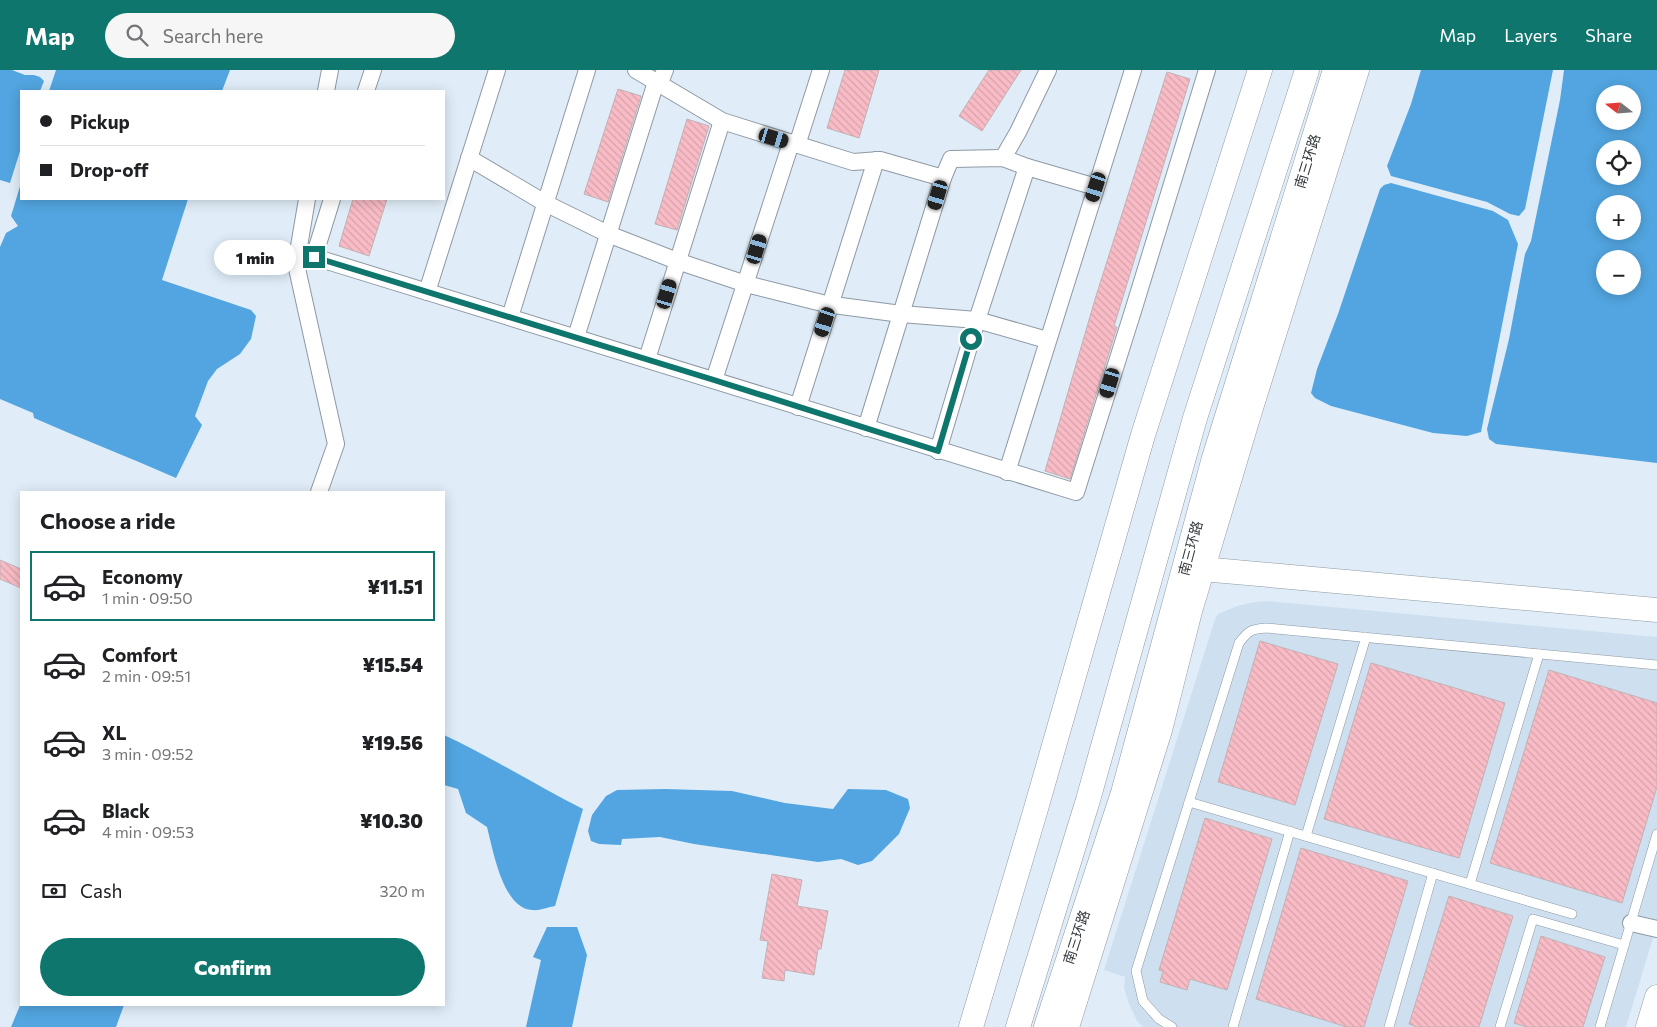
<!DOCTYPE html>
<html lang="en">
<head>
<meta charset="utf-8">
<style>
	body { margin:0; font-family:Commissioner,"Noto Sans SC",sans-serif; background:#f6f6f6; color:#202124; height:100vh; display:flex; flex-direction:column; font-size:19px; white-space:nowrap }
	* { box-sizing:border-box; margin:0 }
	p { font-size:16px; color:#757577 }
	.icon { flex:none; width:28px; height:28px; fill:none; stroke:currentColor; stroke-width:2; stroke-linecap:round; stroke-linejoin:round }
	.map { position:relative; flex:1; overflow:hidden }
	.panel { position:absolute; left:20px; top:421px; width:425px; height:515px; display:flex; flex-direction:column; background:#fff; border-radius:0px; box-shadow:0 2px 12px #0003 }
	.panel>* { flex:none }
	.hud { position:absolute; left:20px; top:20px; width:425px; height:110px; border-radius:0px; box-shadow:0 2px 12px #0003; display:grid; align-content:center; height:110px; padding:0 20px; background:#fff }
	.needle { width:32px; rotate:287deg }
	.fabs { position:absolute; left:1596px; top:15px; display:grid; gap:10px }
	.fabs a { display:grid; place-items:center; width:45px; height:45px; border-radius:50%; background:#fff; box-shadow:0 2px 12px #0003; font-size:25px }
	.end { position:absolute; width:22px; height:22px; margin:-11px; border:6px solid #0f766e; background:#fff; box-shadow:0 0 0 2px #fff }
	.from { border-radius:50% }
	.bubble { position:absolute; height:35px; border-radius:18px; background:#fff; box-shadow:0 2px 12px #0003; font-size:16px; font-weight:800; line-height:35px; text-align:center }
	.car { position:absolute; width:15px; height:30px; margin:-15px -8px; border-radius:6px; box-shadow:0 0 4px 1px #0007; background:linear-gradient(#222 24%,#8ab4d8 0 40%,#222 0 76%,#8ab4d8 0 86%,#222 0) }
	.hud b { display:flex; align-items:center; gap:18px; height:48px; font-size:19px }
	.hud b+b { border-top:1px solid #e0e0e0 }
	.hud i { width:12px; height:12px; background:#202124 }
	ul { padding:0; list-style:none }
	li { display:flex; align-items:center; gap:15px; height:70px; margin:0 10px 8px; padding:0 10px; border:2px solid transparent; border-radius:0px }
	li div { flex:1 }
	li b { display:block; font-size:19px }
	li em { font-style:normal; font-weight:800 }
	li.active { border-color:#0f766e }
	li>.icon { width:45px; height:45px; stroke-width:1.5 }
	h2 { padding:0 20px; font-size:22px; line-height:60px }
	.pay { display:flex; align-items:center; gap:12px; height:55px; padding:0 20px; font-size:19px }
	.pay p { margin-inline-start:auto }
	.action { display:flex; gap:10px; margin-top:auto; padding:10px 20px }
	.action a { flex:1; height:58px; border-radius:30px; background:#0f766e; color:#fff; font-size:20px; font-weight:800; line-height:58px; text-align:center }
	header { display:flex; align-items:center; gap:30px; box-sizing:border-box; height:70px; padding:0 25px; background:#0f766e; color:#fff }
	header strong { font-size:24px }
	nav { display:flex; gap:28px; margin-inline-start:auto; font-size:18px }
	.search { width:350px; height:45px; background:#f6f6f6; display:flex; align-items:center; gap:12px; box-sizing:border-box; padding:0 18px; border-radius:28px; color:#757577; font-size:19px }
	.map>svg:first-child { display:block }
</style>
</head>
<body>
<header>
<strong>Map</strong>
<div class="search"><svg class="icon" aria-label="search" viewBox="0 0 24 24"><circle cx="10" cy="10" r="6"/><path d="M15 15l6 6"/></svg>Search here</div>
<nav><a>Map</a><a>Layers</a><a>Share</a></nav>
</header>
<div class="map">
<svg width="1657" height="957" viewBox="0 0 1657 957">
	<defs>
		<pattern id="building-back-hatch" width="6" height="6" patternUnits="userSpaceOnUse" patternTransform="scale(1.25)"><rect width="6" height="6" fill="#f9bcc6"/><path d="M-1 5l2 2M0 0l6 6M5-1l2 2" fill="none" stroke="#d6a2ab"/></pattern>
	</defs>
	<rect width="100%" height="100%" fill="#e0edf8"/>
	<polygon fill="#cee0f0" points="1267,531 1657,567 1657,855 1626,957 1143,957 1137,951 1129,934 1124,918 1125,907 1104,900 1215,549 1218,544 1237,536 1254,532"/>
	<g fill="#52a5e0" fill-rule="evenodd">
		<polygon points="0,0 12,0 25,5 34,5 40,7 44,11 40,21 21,21 21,78 10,113 0,110"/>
		<polygon points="56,0 230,0 222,21 49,21"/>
		<polygon points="1421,0 1553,0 1525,139 1519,146 1510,144 1487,132 1391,106 1387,96 1411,34"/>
		<path d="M 1564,0 L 1657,0 L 1657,393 L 1496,374 L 1489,369 L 1487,359 L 1509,269 L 1525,184 L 1531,171 L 1560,30 ZM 1605,24 L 1632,24 L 1632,51 L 1605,51 ZM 1605,79 L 1632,79 L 1632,106 L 1605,106 ZM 1605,134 L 1632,134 L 1632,161 L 1605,161 ZM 1605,189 L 1632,189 L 1632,216 L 1605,216 Z"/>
		<path d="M 21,113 L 21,129 L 188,129 L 162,210 L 251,240 L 256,246 L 251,269 L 240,284 L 217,299 L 208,311 L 195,346 L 202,355 L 176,408 C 129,387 81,369 34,348 L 33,343 L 0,329 L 0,177 L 6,163 L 18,156 L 11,146 Z"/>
		<polygon points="1391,113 1493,141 1508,150 1518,174 1481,362 1467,366 1433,363 1331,336 1315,328 1311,323 1317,299 1338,244 1380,119 1384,115"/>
		<path d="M 444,665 C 491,687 536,715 583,739 L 555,836 C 548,837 539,841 532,840 C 503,839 493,780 487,757 L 466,743 L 458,719 L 444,715 Z"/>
		<polygon points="665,719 732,721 785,733 833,739 848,719 886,720 908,729 910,738 899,764 872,791 858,795 841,789 818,792 694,774 660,767 622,769 621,775 599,774 591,771 588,761 592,745 606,726 617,720"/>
		<polygon points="547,857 577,857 587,885 572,957 526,957 541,890 533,887"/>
		<polygon points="21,933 21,935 124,935 116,957 11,957"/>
	</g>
	<g fill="url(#building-back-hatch)" stroke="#c2b1b4">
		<polygon points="845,0 879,0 859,68 827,58"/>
		<polygon points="989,0 1021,0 982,61 959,46"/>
		<polygon points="1167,2 1190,9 1114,256 1117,257 1070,409 1045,401 1096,226"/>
		<polygon points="618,19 641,26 608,132 584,124"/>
		<polygon points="687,49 709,56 677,160 655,154"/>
		<polygon points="353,129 387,129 369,186 339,176"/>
		<polygon points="0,490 21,499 21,518 0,509"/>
		<polygon points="1260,571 1338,594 1295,735 1218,712"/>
		<polygon points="1371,593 1505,633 1459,788 1324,749"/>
		<polygon points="1549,600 1657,633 1657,717 1622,833 1490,793"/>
		<polygon points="1205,748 1272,769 1227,920 1190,909 1187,920 1160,912 1163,901 1159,900"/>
		<polygon points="1301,778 1408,811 1364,957 1347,957 1256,929"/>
		<polygon points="772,804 802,810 797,836 828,841 821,879 818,879 814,905 785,900 784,911 762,908 768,871 760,870"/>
		<polygon points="1449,826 1513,846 1479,957 1417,957 1409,954"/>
		<polygon points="1541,866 1605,887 1583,957 1527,957 1514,953"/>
	</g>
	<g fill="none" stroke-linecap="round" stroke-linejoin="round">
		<g stroke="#8d99a3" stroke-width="10">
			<g id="lane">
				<polyline points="1189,732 1572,844"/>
				<polyline points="1306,766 1366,567"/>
				<polyline points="1470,814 1539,584"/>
				<path d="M 1172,957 L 1159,949 L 1143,931 L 1136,901 L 1239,573 C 1248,561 1251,559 1266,558 L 1657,595"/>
				<polyline points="1233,957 1290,761"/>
				<polyline points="1389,957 1433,803"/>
				<polyline points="1500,957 1533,849 1624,875"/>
				<polyline points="1600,957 1657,764"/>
			</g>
		</g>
		<g stroke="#8d99a3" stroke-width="18">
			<g id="street">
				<polyline points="636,0 722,51 853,92 880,90 943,108 951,89 1003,88 1027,97 1096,117"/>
				<polyline points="659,15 665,0"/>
				<polyline points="326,21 330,0"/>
				<polyline points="366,21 373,0"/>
				<polyline points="797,75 821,0"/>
				<polyline points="469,88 545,133 608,164 677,191 746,214 826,234 901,244 977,250 1047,270"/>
				<polyline points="1003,88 1018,62 1048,0"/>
				<polyline points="307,129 296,194 336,374 319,422"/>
				<polyline points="332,129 314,187 1076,422 1133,241 1207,0"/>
				<polyline points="427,222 497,0"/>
				<polyline points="510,247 587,0"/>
				<polyline points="576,267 656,12"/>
				<polyline points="647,289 722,51"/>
				<polyline points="714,310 791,73"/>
				<polyline points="798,337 876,90"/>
				<polyline points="866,358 943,108"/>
				<polyline points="938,381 977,250 1027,97"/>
				<polyline points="1007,402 1133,0"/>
				<polyline points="1631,853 1657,859"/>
			</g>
		</g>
		<g stroke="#8d99a3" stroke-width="25">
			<g id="secondary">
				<polyline points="1202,499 1657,540"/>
				<polyline points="971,957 1035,742 1143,365 1260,0"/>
				<polyline points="1018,957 1088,730 1195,348 1307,0"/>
				<polyline points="1046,957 1123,723 1214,388 1335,0"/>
				<polyline points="1067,957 1160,660 1190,541 1250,341 1357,0"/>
				<polyline points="1648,957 1657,927"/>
			</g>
		</g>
		<use href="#lane" stroke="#fff" stroke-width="9"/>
		<use href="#street" stroke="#fff" stroke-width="16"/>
		<use href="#secondary" stroke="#fff" stroke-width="24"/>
	</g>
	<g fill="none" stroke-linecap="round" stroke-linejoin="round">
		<polyline stroke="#0f766e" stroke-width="6" points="314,187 714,310 938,381 971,269"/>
	</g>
	<g text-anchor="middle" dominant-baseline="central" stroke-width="4" stroke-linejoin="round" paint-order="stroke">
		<g font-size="14" fill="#363b3f" stroke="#fff">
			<text transform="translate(1307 91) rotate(-73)">南三环路</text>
			<text transform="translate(1190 478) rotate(-75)">南三环路</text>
			<text transform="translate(1076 867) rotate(-72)">南三环路</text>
		</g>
	</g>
</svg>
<div class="fabs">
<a><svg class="needle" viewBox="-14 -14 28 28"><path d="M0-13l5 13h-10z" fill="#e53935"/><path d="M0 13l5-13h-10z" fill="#757577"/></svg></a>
<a><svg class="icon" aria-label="locate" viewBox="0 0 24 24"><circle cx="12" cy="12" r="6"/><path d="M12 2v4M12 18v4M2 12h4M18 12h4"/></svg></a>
<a>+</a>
<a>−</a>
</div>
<i class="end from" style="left:971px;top:269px"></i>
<i class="end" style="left:314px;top:187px"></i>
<div class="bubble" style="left:214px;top:170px;width:82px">1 min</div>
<i class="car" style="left:774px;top:68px;rotate:107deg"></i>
<i class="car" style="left:1096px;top:117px;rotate:198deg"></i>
<i class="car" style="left:938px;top:125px;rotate:197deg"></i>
<i class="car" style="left:757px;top:179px;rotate:17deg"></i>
<i class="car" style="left:667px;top:224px;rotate:17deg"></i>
<i class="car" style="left:825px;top:252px;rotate:198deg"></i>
<i class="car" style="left:1110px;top:313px;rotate:197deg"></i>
<div class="hud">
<b><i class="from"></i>Pickup</b>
<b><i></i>Drop-off</b>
</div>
<section class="panel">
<h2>Choose a ride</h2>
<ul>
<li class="active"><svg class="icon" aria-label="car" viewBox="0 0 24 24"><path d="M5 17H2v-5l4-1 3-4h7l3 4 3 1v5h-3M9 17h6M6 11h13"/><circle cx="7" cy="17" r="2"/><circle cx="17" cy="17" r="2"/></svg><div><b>Economy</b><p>1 min · 09:50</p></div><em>¥11.51</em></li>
<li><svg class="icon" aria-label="car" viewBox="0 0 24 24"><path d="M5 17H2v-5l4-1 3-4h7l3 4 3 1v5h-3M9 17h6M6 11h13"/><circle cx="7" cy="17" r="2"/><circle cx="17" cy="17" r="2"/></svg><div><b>Comfort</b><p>2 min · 09:51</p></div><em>¥15.54</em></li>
<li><svg class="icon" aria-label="car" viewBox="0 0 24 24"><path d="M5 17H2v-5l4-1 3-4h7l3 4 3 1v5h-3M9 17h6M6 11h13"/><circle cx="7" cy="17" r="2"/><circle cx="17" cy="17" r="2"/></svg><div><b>XL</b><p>3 min · 09:52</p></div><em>¥19.56</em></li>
<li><svg class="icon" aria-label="car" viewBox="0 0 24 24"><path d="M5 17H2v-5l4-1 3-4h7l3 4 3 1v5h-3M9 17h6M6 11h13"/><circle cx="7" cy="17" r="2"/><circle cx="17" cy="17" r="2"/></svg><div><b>Black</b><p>4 min · 09:53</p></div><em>¥10.30</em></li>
</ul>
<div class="pay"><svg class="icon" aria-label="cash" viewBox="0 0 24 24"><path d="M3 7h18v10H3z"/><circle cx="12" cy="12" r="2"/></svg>Cash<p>320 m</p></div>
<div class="action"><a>Confirm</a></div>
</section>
</div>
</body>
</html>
